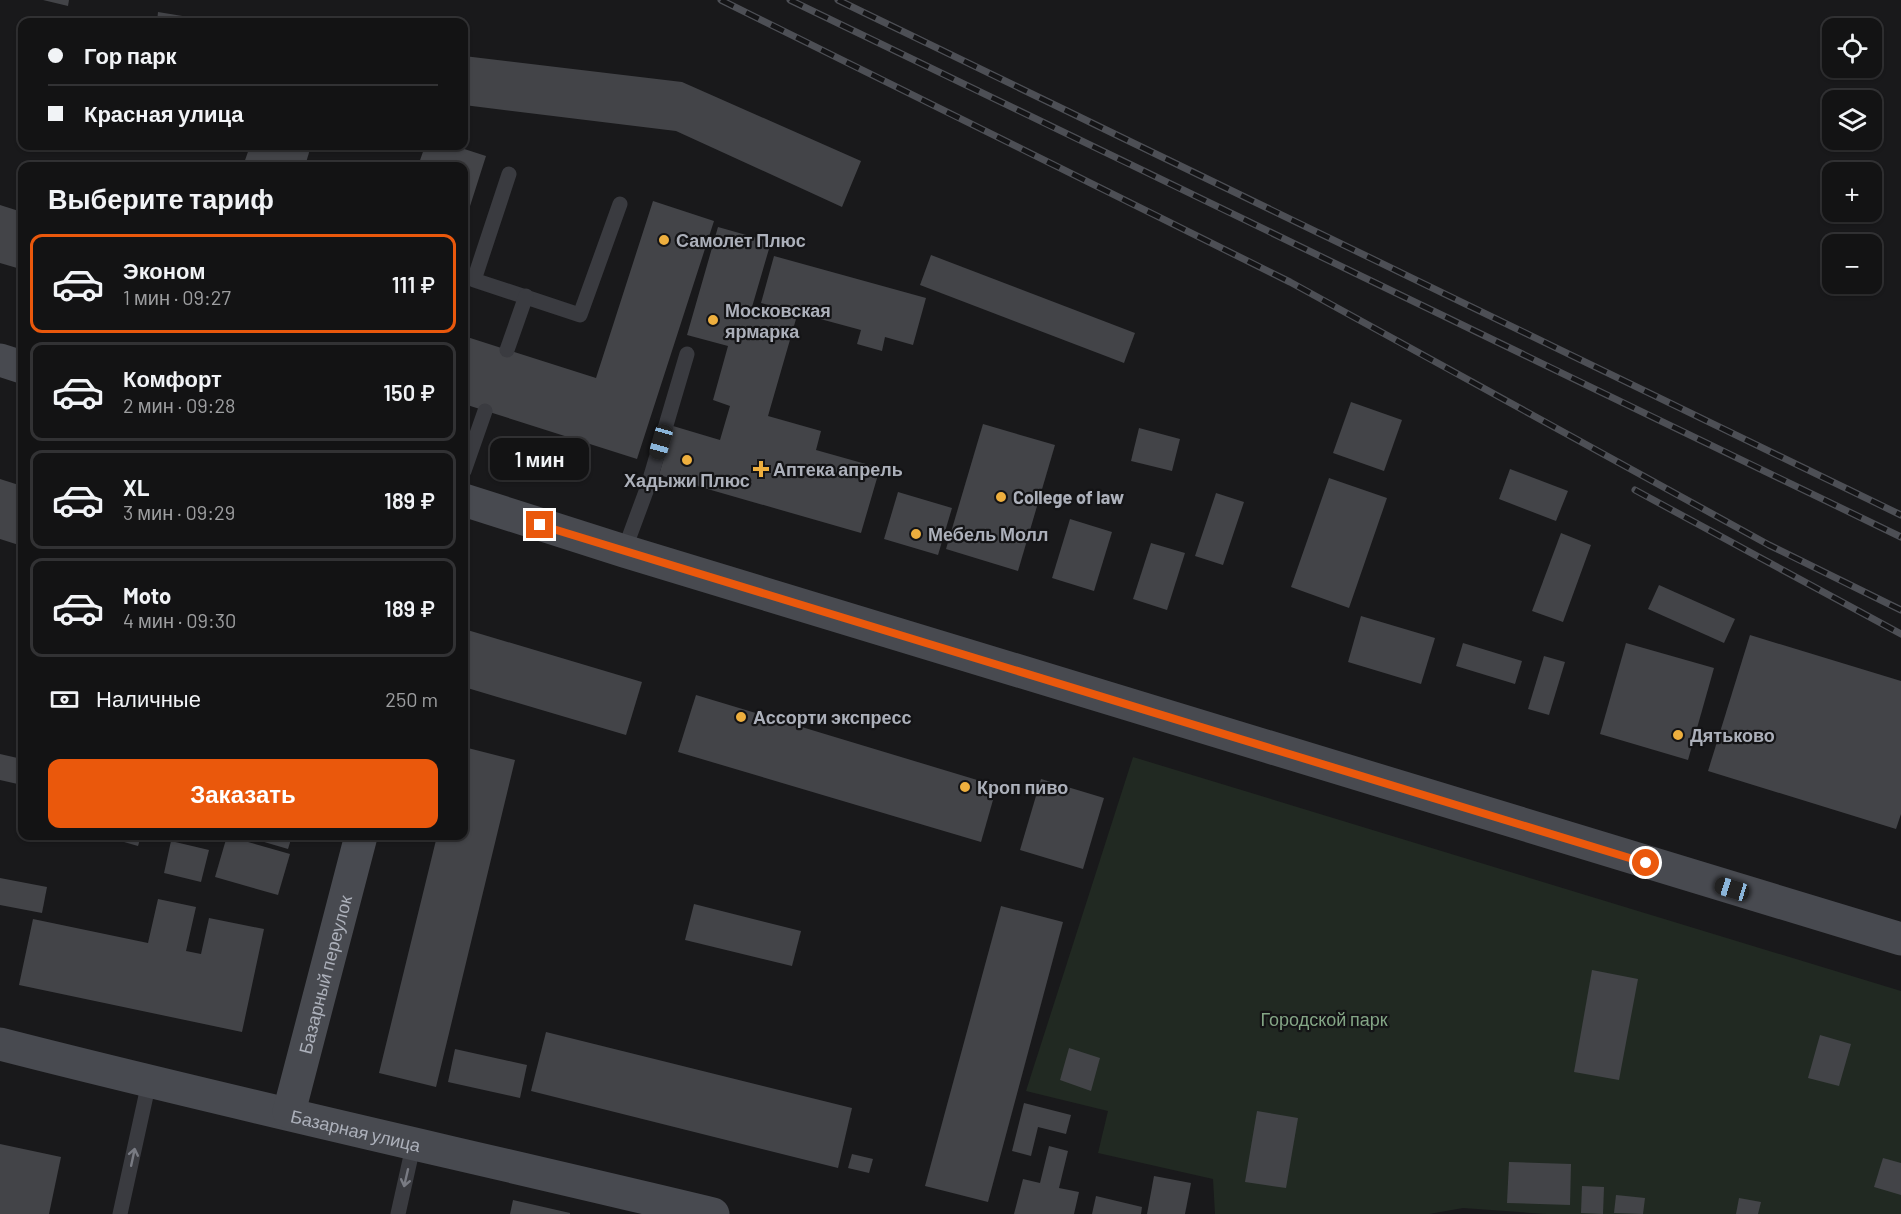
<!DOCTYPE html>
<html lang="ru">
<head>
<meta charset="utf-8">
<style>
	body { margin:0; font-family:Barlow,sans-serif; background:#1c1c1d; color:#f1f3f6; height:100vh; display:flex; flex-direction:column; font-size:22px; white-space:nowrap }
	* { box-sizing:border-box; margin:0 }
	p { font-size:20px; color:#9d9ea0 }
	.icon { flex:none; width:33px; height:33px; fill:none; stroke:currentColor; stroke-width:2; stroke-linecap:round; stroke-linejoin:round }
	.map { position:relative; flex:1; overflow:hidden }
	.drawer { position:absolute; left:18px; top:162px; width:450px; height:678px; display:flex; flex-direction:column; background:#131314; border-radius:12px; box-shadow:0 2px 4px #0004,0 0 0 2px #323234 }
	.drawer>* { flex:none }
	.banner { position:absolute; left:18px; top:18px; width:450px; height:132px; border-radius:12px; box-shadow:0 2px 4px #0004,0 0 0 2px #323234; display:grid; align-content:center; height:132px; padding:0 30px; background:#131314 }
	.buttons { position:absolute; left:1822px; top:18px; display:grid; gap:12px }
	.buttons a { display:grid; place-items:center; width:60px; height:60px; border-radius:12px; background:#131314; box-shadow:0 2px 4px #0004,0 0 0 2px #323234; font-size:30px }
	.end { position:absolute; width:27px; height:27px; margin:-14px; border:8px solid #ea580c; background:#fff; box-shadow:0 0 0 3px #fff }
	.from { border-radius:50% }
	.bubble { position:absolute; height:42px; border-radius:12px; background:#131314; box-shadow:0 2px 4px #0004,0 0 0 2px #323234; font-size:20px; font-weight:600; line-height:42px; text-align:center }
	.car { position:absolute; width:18px; height:36px; margin:-18px -9px; border-radius:8px; box-shadow:0 0 4px 2px #0007; background:linear-gradient(#222 24%,#8ab4d8 0 40%,#222 0 76%,#8ab4d8 0 86%,#222 0) }
	.banner b { display:flex; align-items:center; gap:21px; height:57px; font-size:22px }
	.banner b+b { border-top:2px solid #323234 }
	.banner i { width:15px; height:15px; background:#f1f3f6 }
	ul { padding:0; list-style:none }
	li { display:flex; align-items:center; gap:18px; height:99px; margin:0 12px 9px; padding:0 18px; border:3px solid #323234; border-radius:12px }
	li div { flex:1 }
	li b { display:block; font-size:22px }
	li em { font-style:normal; font-weight:600 }
	li.on { border-color:#ea580c }
	li>.icon { width:54px; height:54px; stroke-width:1.5 }
	h2 { padding:0 30px; font-size:27px; line-height:72px }
	.pay { display:flex; align-items:center; gap:15px; height:66px; padding:0 30px; font-size:22px }
	.pay p { margin-inline-start:auto }
	.button { display:flex; gap:12px; margin-top:auto; padding:12px 30px }
	.button a { flex:1; height:69px; border-radius:12px; background:#ea580c; color:#fff; font-size:24px; font-weight:600; line-height:69px; text-align:center }
	.map>svg:first-child { display:block }
</style>
</head>
<body>
<div class="map">
<svg width="1901" height="1214" viewBox="0 0 1901 1214">
	<rect width="100%" height="100%" fill="#19191b"/>
	<polygon fill="#212922" points="1133,757 1901,991 1901,1214 1546,1214 1463,1208 1429,1214 1215,1214 1213,1179 1098,1153 1108,1111 1026,1091"/>
	<g fill="#434448">
		<polygon points="43,0 69,0 68,6"/>
		<polygon points="158,12 213,21 213,22 157,22"/>
		<polygon points="49,16 81,21 80,22 48,22"/>
		<polygon points="464,56 682,82 861,161 842,207 676,131 464,105"/>
		<polygon points="250,146 311,146 305,166 243,166"/>
		<polygon points="425,146 455,146 486,156 464,225 464,166 418,166"/>
		<polygon points="653,201 714,221 637,459 464,404 464,336 596,378"/>
		<polygon points="0,205 22,212 22,249 17,268 0,263"/>
		<polygon points="718,227 771,242 752,307 796,319 768,416 821,431 816,450 880,468 861,533 659,475 673,426 720,440 730,406 713,400 728,346 687,335"/>
		<polygon points="931,255 1135,333 1124,363 920,285"/>
		<polygon points="774,256 926,298 913,345 885,337 882,351 857,344 861,330 761,303"/>
		<polygon points="1351,402 1402,420 1384,471 1333,453"/>
		<polygon points="983,424 1055,445 1018,571 946,549"/>
		<polygon points="1139,428 1180,439 1172,471 1131,461"/>
		<polygon points="1510,469 1568,491 1556,521 1499,499"/>
		<polygon points="1329,478 1387,498 1349,608 1291,587"/>
		<polygon points="0,479 22,486 22,546 0,539"/>
		<polygon points="898,492 952,508 938,555 884,539"/>
		<polygon points="1216,493 1244,502 1223,565 1195,556"/>
		<polygon points="1070,519 1112,532 1094,591 1052,578"/>
		<polygon points="1561,533 1591,545 1563,622 1532,611"/>
		<polygon points="1151,543 1185,553 1167,610 1133,599"/>
		<polygon points="1659,585 1735,619 1724,643 1648,609"/>
		<polygon points="1361,616 1435,638 1421,684 1348,662"/>
		<polygon points="464,629 642,682 626,735 464,687"/>
		<polygon points="1750,635 1901,681 1901,814 1896,829 1708,771"/>
		<polygon points="1463,643 1522,661 1515,684 1456,666"/>
		<polygon points="1626,643 1714,668 1688,760 1600,734"/>
		<polygon points="1544,656 1565,662 1549,715 1528,709"/>
		<polygon points="696,695 997,786 981,842 678,752"/>
		<polygon points="464,747 515,760 436,1087 379,1073 437,836 464,836"/>
		<polygon points="0,754 22,759 22,785 0,780"/>
		<polygon points="1041,779 1104,798 1083,869 1020,850"/>
		<polygon points="103,836 141,836 138,846"/>
		<polygon points="227,836 290,854 278,895 215,877"/>
		<polygon points="244,836 292,836 288,849"/>
		<polygon points="171,841 209,850 201,882 164,873"/>
		<polygon points="0,878 47,887 42,913 0,905"/>
		<polygon points="158,899 196,907 186,951 201,954 209,918 264,929 242,1032 19,985 33,919 148,943"/>
		<polygon points="694,904 801,931 792,966 685,940"/>
		<polygon points="1001,906 1063,922 988,1202 925,1186"/>
		<polygon points="1592,970 1638,979 1619,1080 1574,1072"/>
		<polygon points="546,1032 852,1108 838,1168 531,1091"/>
		<polygon points="1820,1035 1851,1044 1839,1086 1808,1078"/>
		<polygon points="1069,1048 1100,1058 1091,1091 1060,1080"/>
		<polygon points="455,1049 527,1065 520,1098 448,1082"/>
		<polygon points="1024,1103 1071,1115 1066,1134 1038,1127 1031,1156 1012,1151"/>
		<polygon points="1257,1111 1298,1118 1286,1188 1245,1182"/>
		<polygon points="0,1144 61,1157 49,1214 0,1214"/>
		<polygon points="1049,1146 1068,1151 1059,1188 1079,1192 1074,1214 1014,1214 1023,1179 1040,1183"/>
		<polygon points="852,1154 873,1159 869,1173 848,1168"/>
		<polygon points="1883,1158 1901,1163 1901,1195 1874,1187"/>
		<polygon points="1509,1162 1571,1164 1570,1205 1507,1203"/>
		<polygon points="1154,1176 1191,1183 1185,1214 1147,1214"/>
		<polygon points="1582,1186 1604,1187 1603,1214 1581,1213"/>
		<polygon points="1616,1195 1645,1198 1643,1214 1614,1213"/>
		<polygon points="1096,1196 1142,1207 1141,1214 1092,1214"/>
		<polygon points="1739,1198 1761,1202 1758,1214 1736,1214"/>
		<polygon points="513,1200 570,1213 570,1214 510,1214"/>
	</g>
	<g fill="none" stroke-linecap="round" stroke-linejoin="round">
		<g stroke="#3a3b40" stroke-width="15">
			<polyline points="509,174 474,280 580,315 620,204"/>
			<polyline points="507,350 526,296"/>
			<polyline points="464,471 485,411"/>
			<polyline points="624,551 648,486 687,354"/>
			<polyline points="120,1214 149,1082"/>
			<polyline points="398,1214 414,1142"/>
		</g>
		<g stroke="#484a50" stroke-width="33">
			<polyline points="0,360 22,367"/>
			<polyline points="464,500 624,551 1901,939"/>
			<path id="s1" d="M 0,1044 C 237,1105 476,1157 713,1214"/>
			<path id="s2" d="M 289,1112 L 361,836"/>
		</g>
		<g stroke="#4d4f55" stroke-width="7">
			<g id="rail">
				<polyline points="721,0 1290,282 1769,545 1901,610"/>
				<polyline points="790,0 1901,537"/>
				<polyline points="838,0 1901,515"/>
				<polyline points="1635,490 1901,634"/>
			</g>
		</g>
		<use href="#rail" stroke="#141416" stroke-width="4.5" stroke-dasharray="14" stroke-linecap="butt"/>
	</g>
	<defs><path id="oneway-shaft" d="M-6 0H5M1.5-3L5.5 0L1.5 3" fill="none" stroke-width="1.6" stroke-linecap="round" stroke-linejoin="round" transform="scale(1.5)"/></defs>
	<g stroke="#797b83">
		<use href="#oneway-shaft" transform="translate(133 1157) rotate(-78)"/>
		<use href="#oneway-shaft" transform="translate(406 1178) rotate(103)"/>
	</g>
	<g fill="none" stroke-linecap="round" stroke-linejoin="round">
		<polyline stroke="#ea580c" stroke-width="8" points="540,525 1646,863"/>
	</g>
	<g fill="#eeaf3e" stroke="#141416" stroke-width="2">
		<circle cx="664" cy="240" r="6"/>
		<circle cx="713" cy="320" r="6"/>
		<circle cx="687" cy="460" r="6"/>
		<path d="M758 460h6v6h6v6h-6v6h-6v-6h-6v-6h6z"/>
		<circle cx="1001" cy="497" r="6"/>
		<circle cx="916" cy="534" r="6"/>
		<circle cx="741" cy="717" r="6"/>
		<circle cx="1678" cy="735" r="6"/>
		<circle cx="965" cy="787" r="6"/>
	</g>
	<g text-anchor="middle" dominant-baseline="central" stroke-width="4.5" stroke-linejoin="round" paint-order="stroke">
		<g font-size="18" font-weight="bold" fill="#acb0ba" stroke="#141416" text-anchor="start">
			<text x="676" y="240">Самолет Плюс</text>
			<text x="725" y="310">Московская<tspan x="725" dy="21">ярмарка</tspan></text>
			<text x="773" y="469">Аптека апрель</text>
			<text x="687" y="480" text-anchor="middle">Хадыжи Плюс</text>
			<text x="1013" y="497">College of law</text>
			<text x="928" y="534">Мебель Молл</text>
			<text x="753" y="717">Ассорти экспресс</text>
			<text x="1690" y="735">Дятьково</text>
			<text x="977" y="787">Кроп пиво</text>
		</g>
		<g font-size="18" fill="#acb0ba" stroke="#141416">
			<text stroke="none"><textPath href="#s2" startOffset="142">Базарный переулок</textPath></text>
			<text stroke="none"><textPath href="#s1" startOffset="366">Базарная улица</textPath></text>
		</g>
		<g font-size="18" fill="#83a585" stroke="#141416">
			<text x="1324" y="1019">Городской парк</text>
		</g>
	</g>
</svg>
<div class="buttons">
<a><svg class="icon" aria-label="locate" viewBox="0 0 24 24"><circle cx="12" cy="12" r="6"/><path d="M12 2v4M12 18v4M2 12h4M18 12h4"/></svg></a>
<a><svg class="icon" aria-label="layers" viewBox="0 0 24 24"><path d="M12 4l9 5-9 5-9-5zM3 14l9 5 9-5"/></svg></a>
<a>+</a>
<a>−</a>
</div>
<i class="end from" style="left:1646px;top:863px"></i>
<i class="end" style="left:540px;top:525px"></i>
<div class="bubble" style="left:490px;top:438px;width:99px">1 мин</div>
<i class="car" style="left:661px;top:442px;rotate:196deg"></i>
<i class="car" style="left:1732px;top:889px;rotate:287deg"></i>
<div class="banner">
<b><i class="from"></i>Гор парк</b>
<b><i></i>Красная улица</b>
</div>
<section class="drawer">
<h2>Выберите тариф</h2>
<ul>
<li class="on"><svg class="icon" aria-label="car" viewBox="0 0 24 24"><path d="M5 17H2v-5l4-1 3-4h7l3 4 3 1v5h-3M9 17h6M6 11h13"/><circle cx="7" cy="17" r="2"/><circle cx="17" cy="17" r="2"/></svg><div><b>Эконом</b><p>1 мин · 09:27</p></div><em>111 ₽</em></li>
<li><svg class="icon" aria-label="car" viewBox="0 0 24 24"><path d="M5 17H2v-5l4-1 3-4h7l3 4 3 1v5h-3M9 17h6M6 11h13"/><circle cx="7" cy="17" r="2"/><circle cx="17" cy="17" r="2"/></svg><div><b>Комфорт</b><p>2 мин · 09:28</p></div><em>150 ₽</em></li>
<li><svg class="icon" aria-label="car" viewBox="0 0 24 24"><path d="M5 17H2v-5l4-1 3-4h7l3 4 3 1v5h-3M9 17h6M6 11h13"/><circle cx="7" cy="17" r="2"/><circle cx="17" cy="17" r="2"/></svg><div><b>XL</b><p>3 мин · 09:29</p></div><em>189 ₽</em></li>
<li><svg class="icon" aria-label="car" viewBox="0 0 24 24"><path d="M5 17H2v-5l4-1 3-4h7l3 4 3 1v5h-3M9 17h6M6 11h13"/><circle cx="7" cy="17" r="2"/><circle cx="17" cy="17" r="2"/></svg><div><b>Moto</b><p>4 мин · 09:30</p></div><em>189 ₽</em></li>
</ul>
<div class="pay"><svg class="icon" aria-label="cash" viewBox="0 0 24 24"><path d="M3 7h18v10H3z"/><circle cx="12" cy="12" r="2"/></svg>Наличные<p>250 m</p></div>
<div class="button"><a>Заказать</a></div>
</section>
</div>
</body>
</html>
